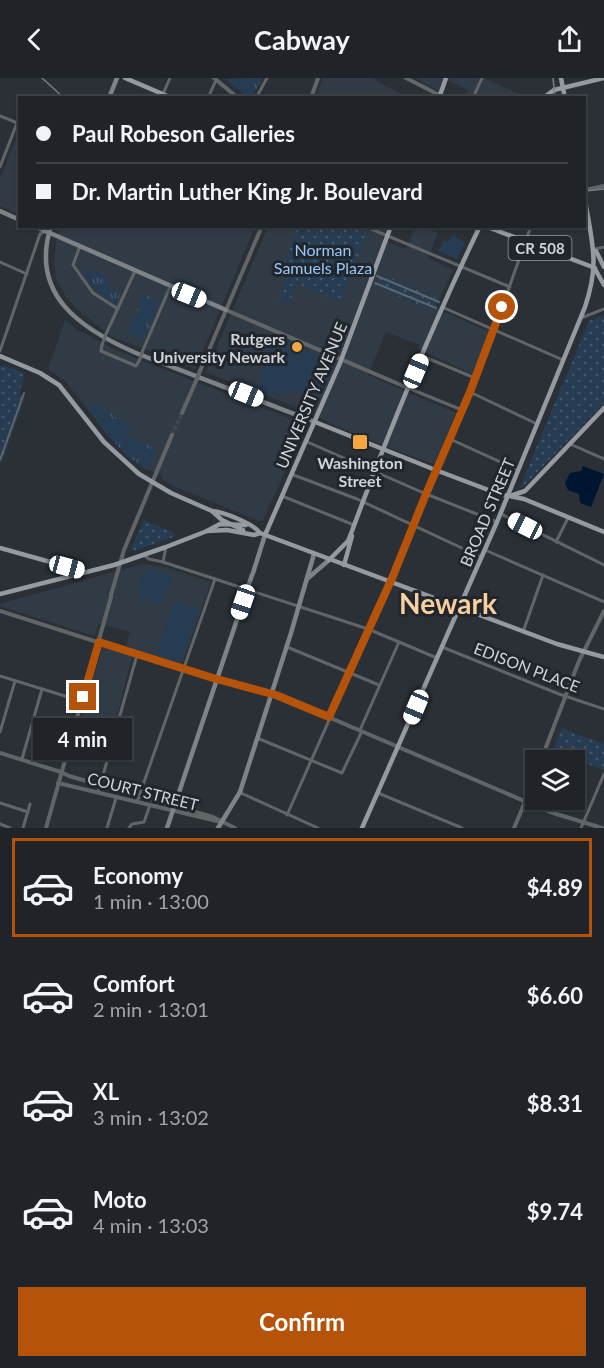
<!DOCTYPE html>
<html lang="en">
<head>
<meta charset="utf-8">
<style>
	body { margin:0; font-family:Lato,sans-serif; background:#282c30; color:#f1f3f6; height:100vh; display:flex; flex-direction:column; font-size:22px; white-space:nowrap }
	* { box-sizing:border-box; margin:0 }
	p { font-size:20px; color:#a2a4a8 }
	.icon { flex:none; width:33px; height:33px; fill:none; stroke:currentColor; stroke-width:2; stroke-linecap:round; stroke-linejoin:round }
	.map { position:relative; height:750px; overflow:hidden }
	.drawer { display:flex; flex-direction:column; background:#202428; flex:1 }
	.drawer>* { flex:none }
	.banner { position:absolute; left:18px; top:18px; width:568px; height:132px; border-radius:0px; box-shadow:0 2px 4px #0004,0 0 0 2px #3d4145; display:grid; align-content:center; height:132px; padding:0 18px; background:#202428 }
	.fabs { position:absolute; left:525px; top:672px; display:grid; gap:12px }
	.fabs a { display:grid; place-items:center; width:60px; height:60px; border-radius:0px; background:#202428; box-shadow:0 2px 4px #0004,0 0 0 2px #3d4145; font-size:30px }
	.end { position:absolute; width:27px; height:27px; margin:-14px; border:8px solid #b45309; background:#fff; box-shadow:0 0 0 3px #fff }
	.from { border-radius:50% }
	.bubble { position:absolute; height:42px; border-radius:0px; background:#202428; box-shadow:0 2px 4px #0004,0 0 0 2px #3d4145; font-size:20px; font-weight:700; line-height:42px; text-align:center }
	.car { position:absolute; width:18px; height:36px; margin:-18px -9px; border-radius:8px; box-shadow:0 0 4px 2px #0007; background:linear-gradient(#fff 24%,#345 0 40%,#fff 0 76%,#345 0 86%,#fff 0) }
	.banner b { display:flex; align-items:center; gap:21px; height:57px; font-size:22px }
	.banner b+b { border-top:2px solid #3d4145 }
	.banner i { width:15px; height:15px; background:#f1f3f6 }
	ul { padding:10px 0 0; list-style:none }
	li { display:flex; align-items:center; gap:18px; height:99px; margin:0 12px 9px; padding:0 6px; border:3px solid transparent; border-radius:0px }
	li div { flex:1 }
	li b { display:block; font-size:22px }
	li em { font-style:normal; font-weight:700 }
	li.active { border-color:#b45309 }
	li>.icon { width:54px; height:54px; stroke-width:1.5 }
	.cta { display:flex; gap:12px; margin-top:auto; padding:12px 18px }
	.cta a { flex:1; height:69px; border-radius:0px; background:#b45309; color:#fff; font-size:24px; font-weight:700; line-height:69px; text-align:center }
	header { display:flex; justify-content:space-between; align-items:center; height:78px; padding:0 18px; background:#202428; font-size:27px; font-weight:700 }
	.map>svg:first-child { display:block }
</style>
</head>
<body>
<header><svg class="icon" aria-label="back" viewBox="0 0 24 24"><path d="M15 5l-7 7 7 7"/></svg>Cabway<svg class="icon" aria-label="share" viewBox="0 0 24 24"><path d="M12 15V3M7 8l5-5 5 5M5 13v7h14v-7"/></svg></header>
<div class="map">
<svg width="604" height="750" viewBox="0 0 604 750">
	<defs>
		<pattern id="grass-tufts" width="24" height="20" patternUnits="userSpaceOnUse" patternTransform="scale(1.5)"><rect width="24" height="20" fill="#263c52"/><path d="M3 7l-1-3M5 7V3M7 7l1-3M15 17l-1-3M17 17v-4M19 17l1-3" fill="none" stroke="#44576a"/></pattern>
		<pattern id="park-dots" width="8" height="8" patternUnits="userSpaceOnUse" patternTransform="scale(1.5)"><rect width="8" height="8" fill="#263c52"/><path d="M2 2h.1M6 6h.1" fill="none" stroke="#44576a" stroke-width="1.8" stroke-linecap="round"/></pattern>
	</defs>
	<rect width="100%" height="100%" fill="#2a3036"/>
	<g fill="#313b46">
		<polygon points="323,0 375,0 375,2 407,19 316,19"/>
		<polygon points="415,0 484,0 525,19 483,19 473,15 470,19 464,19 468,12 444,0 439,13"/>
		<polygon points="19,54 19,136 0,128 0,100"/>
		<polygon points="51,149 255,149 195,291 111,258 78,232 66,219 56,201 54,185 56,164 59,154"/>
		<polygon points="268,149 387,149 382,162 406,171 415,149 423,149 438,155 428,180 453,192 435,230 490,254 473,296 418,271 420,267 386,254 368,297 456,335 434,386 392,371 332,346 313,336 206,294"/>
		<polygon points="65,242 76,251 120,274 306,347 263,442 259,443 171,407 162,401 162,397 145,391 134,382 109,359 66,304 48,291"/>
		<polygon points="142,486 165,489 211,504 182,586 126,568 130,554 99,546 94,558 0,528 0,526"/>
		<polygon points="103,569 132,578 113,655 79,646"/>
	</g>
	<g fill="url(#grass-tufts)">
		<polygon points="248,0 263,0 252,19 248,19 225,1"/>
		<polygon points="79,191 86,196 93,192 103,197 110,207 109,210 120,217 116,226 97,214"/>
		<polygon points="143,216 158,223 159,226 143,262 139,261 141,257 138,255 136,259 126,255 134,237 136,238 138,233 137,231"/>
		<path d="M 99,325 L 104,332 L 115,337 L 114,339 L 131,346 L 126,358 L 157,371 L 149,390 C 127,386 101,348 88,330 Z"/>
	</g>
	<g fill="url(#park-dots)">
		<polygon points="303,149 350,149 368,156 339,223 297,206 289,225 279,221 291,189 284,185 298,149"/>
		<polygon points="380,197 384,197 439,221 435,230 428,230 392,216 392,214 375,209"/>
		<polygon points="604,237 604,325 522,410 520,409 589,243"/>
		<polygon points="3,287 23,295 24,300 19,316 25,319 2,384 0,383 0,288"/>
		<polygon points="144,442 175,455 173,459 134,473 131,470"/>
		<polygon points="561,650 604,666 604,692 553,673"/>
	</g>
	<g fill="#263c52">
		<polygon points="452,157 465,164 457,181 438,173 444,162 448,164"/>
		<polygon points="275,260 335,285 319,319 304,313 287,315 282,313 280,317 274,314 272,317 264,317 260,312 261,294 266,282 266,275 269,275"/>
		<path d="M 149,490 L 169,497 L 171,502 L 163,525 C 156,526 145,524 139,518 C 138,509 141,496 149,490 Z"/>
		<polygon points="175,523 199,532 180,585 156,576"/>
	</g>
	<polygon fill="#00152f" points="583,388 604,396 591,429 580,425 579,416 568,412 565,405 570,395 581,393"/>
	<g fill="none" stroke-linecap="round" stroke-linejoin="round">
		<polyline stroke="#43484e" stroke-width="4" stroke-dasharray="4 2" stroke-linecap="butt" points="172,357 182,335"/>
		<g stroke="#626568" stroke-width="2">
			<polyline points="377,198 439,224"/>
			<polyline points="375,205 436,230"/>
			<polyline points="0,382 24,315"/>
		</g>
		<g stroke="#626568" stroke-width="3">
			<polyline points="163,16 170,0"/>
			<polyline points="208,20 216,2"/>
			<polyline points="256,20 267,0"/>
			<polyline points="473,20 482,0"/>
			<polyline points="0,38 20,46"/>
			<polyline points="0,89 17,45"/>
			<polyline points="364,148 510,209"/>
			<polyline points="80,168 73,187 93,215 118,231"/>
			<polyline points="595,171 604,169"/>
			<polyline points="0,184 27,196"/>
			<polyline points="442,229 563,282"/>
			<polyline points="581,240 604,231"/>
			<polyline points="106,256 135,193"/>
			<polyline points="102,267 101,273 136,288 140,281"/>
			<polyline points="143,272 170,209"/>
			<polyline points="0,273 40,156 44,154"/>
			<polyline points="422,278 475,300"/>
			<polyline points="408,310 462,332"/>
			<polyline points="470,314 537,346"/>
			<polyline points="450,361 518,392"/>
			<polyline points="305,363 426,416 497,444"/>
			<polyline points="570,366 604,381"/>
			<polyline points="291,396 357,421 481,479"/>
			<polyline points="282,418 354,447"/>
			<polyline points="501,436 604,487"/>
			<polyline points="556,464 568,440"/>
			<polyline points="485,472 604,524"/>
			<polyline points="145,478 149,481 163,484 368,551 437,580"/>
			<polyline points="163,484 166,469"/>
			<polyline points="523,554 543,497"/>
			<polyline points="287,569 379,607"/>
			<polyline points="442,569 559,616 604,631"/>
			<polyline points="0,598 81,623"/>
			<polyline points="360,652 399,564"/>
			<polyline points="0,654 15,603"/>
			<polyline points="257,660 342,695 362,653"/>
			<polyline points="22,681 42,611"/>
			<polyline points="98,715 137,577"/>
			<polyline points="241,715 318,750"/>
			<polyline points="378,715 462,750"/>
			<polyline points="137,724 215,501"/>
			<polyline points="0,725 28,734"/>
			<polyline points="287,737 393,498 426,416 470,314 495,249 531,148"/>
			<polyline points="0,746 10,750"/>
			<polyline points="23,750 30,726"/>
			<polyline points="107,750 116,720"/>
			<polyline points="129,750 132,746 144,744 150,727"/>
			<polyline points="581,750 604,696"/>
		</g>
		<g stroke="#626568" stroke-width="4">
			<polyline points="214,0 238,20"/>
			<polyline points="406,0 445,20"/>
			<polyline points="311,20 318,0"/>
			<polyline points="585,112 604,108"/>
			<polyline points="226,232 408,310"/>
			<polyline points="200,293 262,148"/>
			<polyline points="182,335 196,303"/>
			<polyline points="111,517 124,472 172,357"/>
			<polyline points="0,533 213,601 277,617 550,734 602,750"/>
			<polyline points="0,675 61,694 69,698 213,739 235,750"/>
			<polyline points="541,682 579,583 604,533"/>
			<polyline points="58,705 221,744"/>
			<polyline points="46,750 111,519"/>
			<polyline points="514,750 536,698"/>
		</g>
		<g stroke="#7e8388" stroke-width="4.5">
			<polyline points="109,20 117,0"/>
			<polyline points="0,133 20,142"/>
			<polyline points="34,148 226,232"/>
			<path d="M 51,148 C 29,217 81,251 136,275 L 315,344"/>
			<polyline points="253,495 265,457"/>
			<polyline points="307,501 329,482"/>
			<polyline points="167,750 252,497"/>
			<polyline points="218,750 240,714 291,555 314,476"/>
		</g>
		<g stroke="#949aa0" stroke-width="4.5">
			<polyline points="125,0 172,20"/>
			<polyline points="561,0 565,20"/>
			<polyline points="439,20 446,0"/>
			<polyline points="543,20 554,12 604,0"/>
			<polyline points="485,148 595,190"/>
			<polyline points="596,173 604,189"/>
			<polyline points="595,191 604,207"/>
			<path d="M 0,278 L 40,295 L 59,307 L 104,364 L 139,396 L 171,415 L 212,433 C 224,434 254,446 260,455 L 557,566 L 604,579"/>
			<polyline points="315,344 433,391 499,416 524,421 604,454"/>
			<polyline points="513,417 525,413 604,330"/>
			<polyline points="212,433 222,442 243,452"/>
			<polyline points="207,453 227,452 254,457 260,455"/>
			<polyline points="265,457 340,285 391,148"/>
			<polyline points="0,470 79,492 82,495"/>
			<path d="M 329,482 L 348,463 L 352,453 C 390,350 432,248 480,148"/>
			<polyline points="344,487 352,458"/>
			<polyline points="0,516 114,487 166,469 207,453 220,446 246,447"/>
			<path d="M 362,750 L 497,444 L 585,229 C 600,185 592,165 585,122"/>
		</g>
		<g stroke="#797e83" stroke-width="1.5">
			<polyline points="42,0 64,20"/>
			<polyline points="553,0 555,20"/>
			<polyline points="585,113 604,111"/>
		</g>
		<g stroke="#626568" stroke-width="3">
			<polyline points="102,267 106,256"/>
			<polyline points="140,281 143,272"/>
		</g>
		<polyline stroke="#626568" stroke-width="4" points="196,303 200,293"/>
	</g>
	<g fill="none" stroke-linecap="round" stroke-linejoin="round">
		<polyline stroke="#b45309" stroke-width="8" points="83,619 99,564 213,600 276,617 329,639 393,498 426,416 470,314 502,229"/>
	</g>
	<g fill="#f2a541" stroke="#21262c" stroke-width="2">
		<circle cx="297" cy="269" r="6"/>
		<rect x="352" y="356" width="16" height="16" rx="3"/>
	</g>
	<g text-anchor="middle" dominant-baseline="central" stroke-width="6" stroke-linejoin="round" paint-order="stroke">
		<rect fill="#21262c" stroke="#9b9fa4" stroke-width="1.5" x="508.5" y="158" width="63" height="24" rx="4.5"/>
		<g font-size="15" font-weight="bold" fill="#cfd3d7">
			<text x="540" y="170">CR 508</text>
		</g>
		<g font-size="16" fill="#96c7f8" stroke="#21262c">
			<text x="323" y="171">Norman<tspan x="323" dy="18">Samuels Plaza</tspan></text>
		</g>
		<g font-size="16" font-weight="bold" fill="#cfd3d7" stroke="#21262c" text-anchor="end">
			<text x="285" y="260">Rutgers<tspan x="285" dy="18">University Newark</tspan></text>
			<text x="360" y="384" text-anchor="middle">Washington<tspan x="360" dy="18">Street</tspan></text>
		</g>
		<g font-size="16" fill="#cfd3d7" stroke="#21262c">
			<text transform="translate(311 317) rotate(-67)">UNIVERSITY AVENUE</text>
			<text transform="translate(487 434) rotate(-67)">BROAD STREET</text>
			<text transform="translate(527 589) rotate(21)">EDISON PLACE</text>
			<text transform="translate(143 713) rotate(14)">COURT STREET</text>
		</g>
		<g font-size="28" font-weight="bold" fill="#facf9e" stroke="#21262c">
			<text x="448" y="525">Newark</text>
		</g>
	</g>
</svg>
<div class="fabs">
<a><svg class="icon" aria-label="layers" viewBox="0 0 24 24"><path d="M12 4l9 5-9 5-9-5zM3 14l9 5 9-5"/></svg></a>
</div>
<i class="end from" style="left:502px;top:229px"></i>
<i class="end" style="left:83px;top:619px"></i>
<div class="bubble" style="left:33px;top:640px;width:99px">4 min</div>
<i class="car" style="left:189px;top:217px;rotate:112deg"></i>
<i class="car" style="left:416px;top:293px;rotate:23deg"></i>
<i class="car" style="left:246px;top:316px;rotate:112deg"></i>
<i class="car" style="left:525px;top:448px;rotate:297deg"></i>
<i class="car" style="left:67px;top:489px;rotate:105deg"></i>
<i class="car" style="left:243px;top:524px;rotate:199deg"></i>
<i class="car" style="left:416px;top:629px;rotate:203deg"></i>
<div class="banner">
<b><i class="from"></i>Paul Robeson Galleries</b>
<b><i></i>Dr. Martin Luther King Jr. Boulevard</b>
</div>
</div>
<section class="drawer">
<ul>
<li class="active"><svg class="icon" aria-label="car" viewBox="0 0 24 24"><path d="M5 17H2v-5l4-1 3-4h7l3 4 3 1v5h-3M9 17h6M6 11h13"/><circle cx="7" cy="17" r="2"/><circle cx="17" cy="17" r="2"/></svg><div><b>Economy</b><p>1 min · 13:00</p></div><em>$4.89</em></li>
<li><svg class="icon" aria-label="car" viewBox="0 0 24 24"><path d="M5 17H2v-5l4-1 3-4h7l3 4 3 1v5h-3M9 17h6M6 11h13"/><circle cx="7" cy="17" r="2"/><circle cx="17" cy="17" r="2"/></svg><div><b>Comfort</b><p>2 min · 13:01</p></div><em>$6.60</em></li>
<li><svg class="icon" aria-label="car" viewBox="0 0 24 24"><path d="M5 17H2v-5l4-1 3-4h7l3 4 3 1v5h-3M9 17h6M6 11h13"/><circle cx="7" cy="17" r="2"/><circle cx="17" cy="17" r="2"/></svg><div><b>XL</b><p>3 min · 13:02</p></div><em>$8.31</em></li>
<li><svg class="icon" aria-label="car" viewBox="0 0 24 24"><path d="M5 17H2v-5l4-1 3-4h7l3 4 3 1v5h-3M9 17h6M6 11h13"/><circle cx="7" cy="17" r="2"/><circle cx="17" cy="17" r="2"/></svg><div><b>Moto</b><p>4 min · 13:03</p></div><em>$9.74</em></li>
</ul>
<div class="cta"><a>Confirm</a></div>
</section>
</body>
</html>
